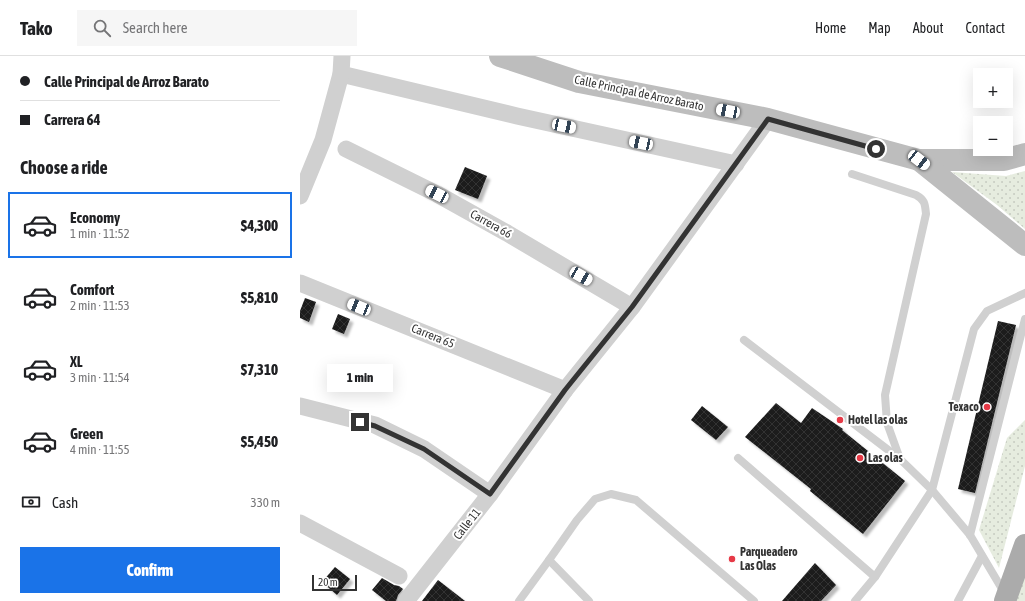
<!DOCTYPE html>
<html lang="en">
<head>
<meta charset="utf-8">
<style>
	body { margin:0; font-family:"Asap Condensed",sans-serif; background:#f6f6f6; color:#202124; height:100vh; display:flex; flex-direction:column; font-size:15px; white-space:nowrap }
	* { box-sizing:border-box; margin:0 }
	p { font-size:13px; color:#757577 }
	.icon { flex:none; width:22px; height:22px; fill:none; stroke:currentColor; stroke-width:2; stroke-linecap:round; stroke-linejoin:round }
	.map { position:relative; flex:1; overflow:hidden }
	.side { display:flex; flex-direction:column; background:#fff; width:300px }
	.side>* { flex:none }
	.banner { display:grid; align-content:center; height:88px; padding:0 20px; background:#fff }
	.controls { position:absolute; left:673px; top:12px; display:grid; gap:8px }
	.controls a { display:grid; place-items:center; width:40px; height:40px; border-radius:0px; background:#fff; box-shadow:0 4px 16px #0002; font-size:20px }
	.scale { position:absolute; left:12px; bottom:10px; width:45px; box-sizing:border-box; padding-left:4px; border:2px solid #333; border-top:0; font-size:11px; line-height:14px; white-space:nowrap; color:#333; -webkit-text-stroke:3px #fff; paint-order:stroke }
	.end { position:absolute; width:18px; height:18px; margin:-9px; border:5px solid #333; background:#fff; box-shadow:0 0 0 2px #fff }
	.from { border-radius:50% }
	.bubble { position:absolute; height:28px; border-radius:0px; background:#fff; box-shadow:0 4px 16px #0002; font-size:13px; font-weight:800; line-height:28px; text-align:center }
	.car { position:absolute; width:12px; height:24px; margin:-12px -6px; border-radius:5px; box-shadow:0 0 3px 1px #0007; background:linear-gradient(#fff 24%,#345 0 40%,#fff 0 76%,#345 0 86%,#fff 0) }
	.banner b { display:flex; align-items:center; gap:14px; height:38px; font-size:15px }
	.banner b+b { border-top:1px solid #e0e0e0 }
	.banner i { width:10px; height:10px; background:#202124 }
	ul { padding:0; list-style:none }
	li { display:flex; align-items:center; gap:12px; height:66px; margin:0 8px 6px; padding:0 12px; border:2px solid transparent; border-radius:0px }
	li div { flex:1 }
	li b { display:block; font-size:15px }
	li em { font-style:normal; font-weight:800 }
	li.current { border-color:#1a73e8 }
	li>.icon { width:36px; height:36px; stroke-width:1.5 }
	h2 { padding:0 20px; font-size:18px; line-height:48px }
	.pay { display:flex; align-items:center; gap:10px; height:44px; padding:0 20px; font-size:15px }
	.pay p { margin-inline-start:auto }
	.action { display:flex; gap:8px; margin-top:auto; padding:8px 20px }
	.action a { flex:1; height:46px; border-radius:0px; background:#1a73e8; color:#fff; font-size:16px; font-weight:800; line-height:46px; text-align:center }
	header { display:flex; align-items:center; gap:24px; box-sizing:border-box; height:56px; padding:0 20px; background:#fff; border-bottom:1px solid #e0e0e0 }
	header strong { font-size:19px }
	nav { display:flex; gap:22px; margin-inline-start:auto; font-size:14px }
	.search { width:280px; height:36px; background:#f6f6f6; display:flex; align-items:center; gap:10px; box-sizing:border-box; padding:0 14px; border-radius:0px; color:#757577; font-size:15px }
	main { display:flex; flex:1; min-height:0 }
	.map>svg:first-child { display:block }
</style>
</head>
<body>
<header>
<strong>Tako</strong>
<div class="search"><svg class="icon" aria-label="search" viewBox="0 0 24 24"><circle cx="10" cy="10" r="6"/><path d="M15 15l6 6"/></svg>Search here</div>
<nav><a>Home</a><a>Map</a><a>About</a><a>Contact</a></nav>
</header>
<main>
<section class="side">
<div class="banner">
<b><i class="from"></i>Calle Principal de Arroz Barato</b>
<b><i></i>Carrera 64</b>
</div>
<h2>Choose a ride</h2>
<ul>
<li class="current"><svg class="icon" aria-label="car" viewBox="0 0 24 24"><path d="M5 17H2v-5l4-1 3-4h7l3 4 3 1v5h-3M9 17h6M6 11h13"/><circle cx="7" cy="17" r="2"/><circle cx="17" cy="17" r="2"/></svg><div><b>Economy</b><p>1 min · 11:52</p></div><em>$4,300</em></li>
<li><svg class="icon" aria-label="car" viewBox="0 0 24 24"><path d="M5 17H2v-5l4-1 3-4h7l3 4 3 1v5h-3M9 17h6M6 11h13"/><circle cx="7" cy="17" r="2"/><circle cx="17" cy="17" r="2"/></svg><div><b>Comfort</b><p>2 min · 11:53</p></div><em>$5,810</em></li>
<li><svg class="icon" aria-label="car" viewBox="0 0 24 24"><path d="M5 17H2v-5l4-1 3-4h7l3 4 3 1v5h-3M9 17h6M6 11h13"/><circle cx="7" cy="17" r="2"/><circle cx="17" cy="17" r="2"/></svg><div><b>XL</b><p>3 min · 11:54</p></div><em>$7,310</em></li>
<li><svg class="icon" aria-label="car" viewBox="0 0 24 24"><path d="M5 17H2v-5l4-1 3-4h7l3 4 3 1v5h-3M9 17h6M6 11h13"/><circle cx="7" cy="17" r="2"/><circle cx="17" cy="17" r="2"/></svg><div><b>Green</b><p>4 min · 11:55</p></div><em>$5,450</em></li>
</ul>
<div class="pay"><svg class="icon" aria-label="cash" viewBox="0 0 24 24"><path d="M3 7h18v10H3z"/><circle cx="12" cy="12" r="2"/></svg>Cash<p>330 m</p></div>
<div class="action"><a>Confirm</a></div>
</section>
<div class="map">
<svg width="725" height="545" viewBox="0 0 725 545">
	<defs>
		<pattern id="grass-dots" width="8" height="8" patternUnits="userSpaceOnUse"><rect width="8" height="8" fill="#e6ecdf"/><path d="M2 2h.1M6 6h.1" fill="none" stroke="#c6cbc0" stroke-width="1.8" stroke-linecap="round"/></pattern>
		<pattern id="building-cross-hatch" width="8" height="8" patternUnits="userSpaceOnUse"><rect width="8" height="8" fill="#1a1a1a"/><path d="M0 0l8 8M0 8l8-8" fill="none" stroke="#333"/></pattern>
		<filter id="shadow"><feDropShadow dx="3.5" dy="3.5" stdDeviation="1" flood-color="#0004"/></filter>
	</defs>
	<rect width="100%" height="100%" fill="#fff"/>
	<g fill="url(#grass-dots)">
		<polygon points="725,115 725,173 697,149 652,116 706,120"/>
		<polygon points="725,364 725,410 699,512 679,474 707,382"/>
		<polygon points="725,506 725,545 714,545"/>
	</g>
	<g fill="url(#building-cross-hatch)" filter="url(#shadow)">
		<polygon points="165,111 187,120 178,143 155,134"/>
		<polygon points="5,242 16,246 9,266 0,262 0,255"/>
		<polygon points="38,258 50,263 44,278 32,273"/>
		<polygon points="698,265 716,269 675,437 658,433"/>
		<polygon points="476,347 501,367 512,352 543,373 542,374 605,425 563,478 510,435 511,433 445,381"/>
		<polygon points="402,350 428,371 416,384 391,364"/>
		<polygon points="515,507 536,529 521,545 482,545"/>
		<polygon points="35,511 50,523 37,539 22,526"/>
		<polygon points="82,522 94,529 99,530 103,533 98,539 96,545 86,545 72,534"/>
		<polygon points="138,524 165,545 122,545"/>
	</g>
	<g fill="none" stroke-linecap="round" stroke-linejoin="round">
		<g stroke="#d0d0d0" stroke-width="8">
			<path d="M 552,118 L 616,139 C 625,144 625,148 626,158 L 585,339 L 587,367 L 600,403 L 632,434 L 670,479 L 705,538"/>
			<polyline points="444,284 600,403"/>
			<polyline points="438,402 575,521"/>
			<polyline points="670,479 725,263"/>
			<polyline points="219,545 249,504"/>
			<polyline points="289,545 249,504 277,464 295,443 311,438 336,444 454,545"/>
			<polyline points="555,545 575,521 632,434 674,273 687,255 725,237"/>
			<polyline points="658,545 682,500"/>
		</g>
		<g stroke="#d0d0d0" stroke-width="17">
			<polyline points="41,18 217,60 436,108"/>
			<polyline points="46,93 137,138 207,177 332,251"/>
			<polyline points="0,140 23,84 41,18 42,0"/>
			<polyline points="0,227 265,334"/>
			<polyline points="0,350 75,369 124,393 190,438"/>
			<polyline points="0,467 99,520"/>
			<polyline points="106,545 190,438 265,334 332,251 468,63"/>
		</g>
		<g stroke="#bdbdbd" stroke-width="22">
			<polyline points="200,0 279,26 468,63 619,104 704,104 725,98"/>
			<polyline points="619,104 725,189"/>
		</g>
		<polyline stroke="#ababab" stroke-width="22" points="705,545 725,489"/>
	</g>
	<g fill="none" stroke-linecap="round" stroke-linejoin="round">
		<polyline stroke="#333" stroke-width="5" points="60,366 75,370 124,393 190,438 265,334 332,251 468,63 576,93"/>
	</g>
	<g fill="#e63946" stroke="#fff" stroke-width="1.5">
		<circle cx="687" cy="351" r="4"/>
		<circle cx="540" cy="364" r="4"/>
		<circle cx="560" cy="402" r="4"/>
		<circle cx="432" cy="503" r="4"/>
	</g>
	<g text-anchor="middle" dominant-baseline="central" stroke-width="4" stroke-linejoin="round" paint-order="stroke">
		<g font-size="12" fill="#333" stroke="#fff">
			<text transform="translate(339 37) rotate(12)">Calle Principal de Arroz Barato</text>
			<text transform="translate(191 168) rotate(29)">Carrera 66</text>
			<text transform="translate(133 280) rotate(22)">Carrera 65</text>
			<text transform="translate(167 468) rotate(-52)">Calle 11</text>
		</g>
		<g font-size="12" font-weight="bold" fill="#333" stroke="#fff" text-anchor="start">
			<text x="679" y="351" text-anchor="end">Texaco</text>
			<text x="548" y="364">Hotel las olas</text>
			<text x="568" y="402">Las olas</text>
			<text x="440" y="496">Parqueadero<tspan x="440" dy="14">Las Olas</tspan></text>
		</g>
	</g>
</svg>
<div class="controls">
<a>+</a>
<a>−</a>
</div>
<div class="scale">20 m</div>
<i class="end from" style="left:576px;top:93px"></i>
<i class="end" style="left:60px;top:366px"></i>
<div class="bubble" style="left:27px;top:308px;width:66px">1 min</div>
<i class="car" style="left:428px;top:55px;rotate:281deg"></i>
<i class="car" style="left:264px;top:70px;rotate:102deg"></i>
<i class="car" style="left:341px;top:87px;rotate:282deg"></i>
<i class="car" style="left:619px;top:104px;rotate:128deg"></i>
<i class="car" style="left:137px;top:138px;rotate:296deg"></i>
<i class="car" style="left:281px;top:220px;rotate:120deg"></i>
<i class="car" style="left:59px;top:251px;rotate:292deg"></i>
</div>
</main>
</body>
</html>
